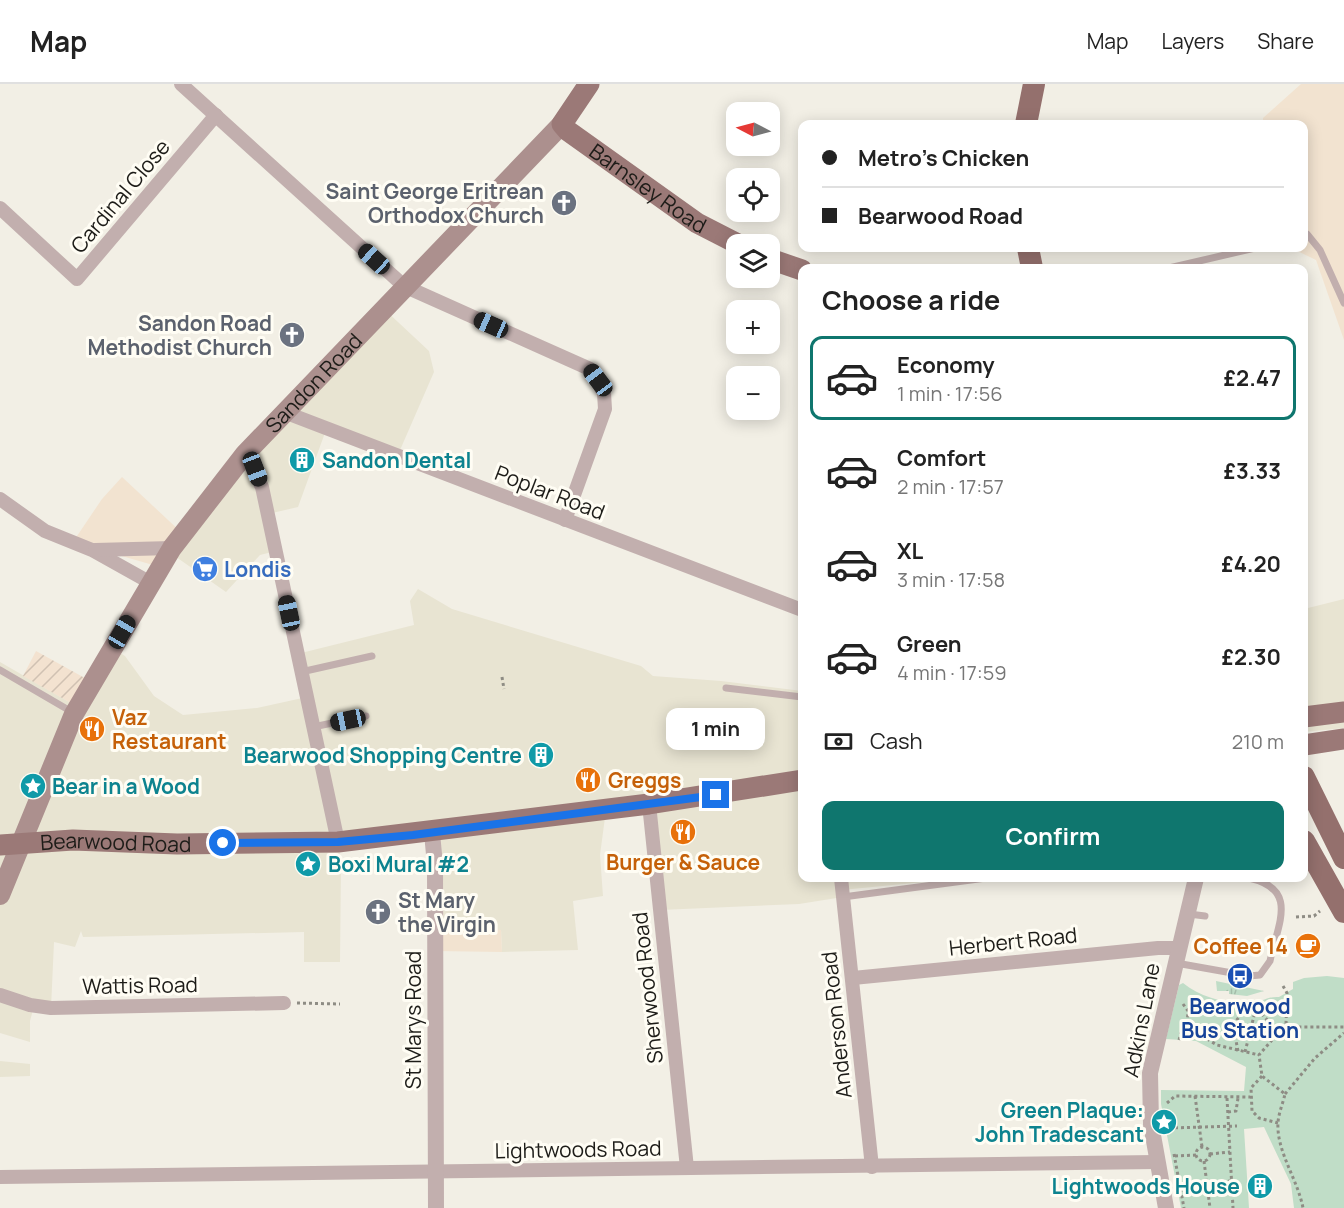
<!DOCTYPE html>
<html lang="en">
<head>
<meta charset="utf-8">
<style>
	body { margin:0; font-family:Manrope,sans-serif; background:#f6f6f6; color:#222; height:100vh; display:flex; flex-direction:column; font-size:22px; white-space:nowrap }
	* { box-sizing:border-box; margin:0 }
	p { font-size:20px; color:#767676 }
	.icon { flex:none; width:33px; height:33px; fill:none; stroke:currentColor; stroke-width:2; stroke-linecap:round; stroke-linejoin:round }
	.map { position:relative; flex:1; overflow:hidden }
	.side { position:absolute; left:798px; top:180px; width:510px; height:618px; display:flex; flex-direction:column; background:#fff; border-radius:12px; box-shadow:0 3px 15px #0003 }
	.side>* { flex:none }
	.guide { position:absolute; left:798px; top:36px; width:510px; height:132px; border-radius:12px; box-shadow:0 3px 15px #0003; display:grid; align-content:center; height:132px; padding:0 24px; background:#fff }
	.needle { width:39px; rotate:276deg }
	.tools { position:absolute; left:726px; top:18px; display:grid; gap:12px }
	.tools a { display:grid; place-items:center; width:54px; height:54px; border-radius:12px; background:#fff; box-shadow:0 3px 15px #0003; font-size:30px }
	.end { position:absolute; width:27px; height:27px; margin:-14px; border:8px solid #1a73e8; background:#fff; box-shadow:0 0 0 3px #fff }
	.from { border-radius:50% }
	.bubble { position:absolute; height:42px; border-radius:12px; background:#fff; box-shadow:0 3px 15px #0003; font-size:20px; font-weight:700; line-height:42px; text-align:center }
	.car { position:absolute; width:18px; height:36px; margin:-18px -9px; border-radius:8px; box-shadow:0 0 4px 2px #0007; background:linear-gradient(#222 24%,#8ab4d8 0 40%,#222 0 76%,#8ab4d8 0 86%,#222 0) }
	.guide b { display:flex; align-items:center; gap:21px; height:57px; font-size:22px }
	.guide b+b { border-top:2px solid #e0e0e0 }
	.guide i { width:15px; height:15px; background:#222 }
	ul { padding:0; list-style:none }
	li { display:flex; align-items:center; gap:18px; height:84px; margin:0 12px 9px; padding:0 12px; border:3px solid transparent; border-radius:12px }
	li div { flex:1 }
	li b { display:block; font-size:22px }
	li em { font-style:normal; font-weight:700 }
	li.active { border-color:#0f766e }
	li>.icon { width:54px; height:54px; stroke-width:1.5 }
	h2 { padding:0 24px; font-size:27px; line-height:72px }
	.pay { display:flex; align-items:center; gap:15px; height:66px; padding:0 24px; font-size:22px }
	.pay p { margin-inline-start:auto }
	.cta { display:flex; gap:12px; margin-top:auto; padding:12px 24px }
	.cta a { flex:1; height:69px; border-radius:12px; background:#0f766e; color:#fff; font-size:24px; font-weight:700; line-height:69px; text-align:center }
	header { display:flex; align-items:center; gap:36px; box-sizing:border-box; height:84px; padding:0 30px; background:#fff; border-bottom:2px solid #e0e0e0 }
	header strong { font-size:28px }
	nav { display:flex; gap:33px; margin-inline-start:auto; font-size:21px }
	.map>svg:first-child { display:block }
</style>
</head>
<body>
<header>
<strong>Map</strong>
<nav><a>Map</a><a>Layers</a><a>Share</a></nav>
</header>
<div class="map">
<svg width="1344" height="1124" viewBox="0 0 1344 1124">
	<defs>
		<pattern id="industrial-furrows" width="10" height="10" patternUnits="userSpaceOnUse" patternTransform="scale(1.5)"><rect width="10" height="10" fill="#f3e2d0"/><path d="M-1 1l2-2M0 10L10 0M9 11l2-2" fill="none" stroke="#d0c1b2"/></pattern>
		<pattern id="grass-tufts" width="24" height="20" patternUnits="userSpaceOnUse" patternTransform="scale(1.5)"><rect width="24" height="20" fill="#c0ddc7"/><path d="M3 7l-1-3M5 7V3M7 7l1-3M15 17l-1-3M17 17v-4M19 17l1-3" fill="none" stroke="#a5bdaa"/></pattern>
	</defs>
	<rect width="100%" height="100%" fill="#f2efe5"/>
	<g fill="#e8e4d2">
		<polygon points="383,224 429,267 434,288 397,373 326,346 298,423 268,430 276,467 260,471 226,508 169,468"/>
		<polygon points="418,505 452,525 641,582 653,592 721,597 802,607 802,794 964,794 842,806 843,813 799,820 660,826 649,721 606,726 600,771 603,812 573,817 578,866 502,868 501,846 435,845 432,749 338,758 341,779 340,878 304,878 304,848 83,853 81,847 75,863 54,858 51,924 34,922 30,937 30,958 0,949 0,578 78,623 112,564 125,572 154,612 183,631 257,624 307,613 297,570 414,541 410,517"/>
		<polygon points="1344,515 1344,644 1304,648 1304,525"/>
		<polygon points="0,977 30,980 30,992 0,993"/>
	</g>
	<polygon fill="url(#industrial-furrows)" points="36,567 92,598 78,623 23,592"/>
	<g fill="#f2e3d0">
		<polygon points="1301,0 1344,0 1344,256 1316,176 1291,164 1304,164 1304,40 1263,40 1263,34"/>
		<polygon points="122,393 183,450 160,483 73,458 102,415"/>
		<polygon points="488,844 501,846 502,868 435,867 435,845"/>
	</g>
	<polygon fill="url(#grass-tufts)" points="1216,897 1264,907 1247,912 1229,910 1229,907 1217,907"/>
	<path fill="#c0ddc7" d="M 1327,892 L 1344,894 L 1344,1124 L 1294,1124 L 1291,1100 L 1264,1043 L 1244,1045 L 1249,1124 L 1181,1124 L 1161,1020 L 1161,1006 L 1244,1007 L 1246,983 L 1196,957 L 1166,955 L 1179,901 L 1183,899 C 1200,913 1228,921 1251,919 C 1262,918 1269,912 1279,913 L 1293,905 L 1293,898 L 1304,894 Z"/>
	<g fill="none" stroke-linecap="round" stroke-linejoin="round">
		<g stroke="#8e8c84" stroke-width="3" stroke-dasharray="3 3" stroke-linecap="butt">
			<polyline points="502,593 504,605"/>
			<polyline points="1288,796 1293,794"/>
			<polyline points="1296,833 1314,832 1320,827"/>
			<path d="M 1283,902 L 1287,909 L 1286,940 L 1259,971 L 1262,992 L 1285,1010 C 1283,1019 1279,1028 1278,1038 C 1276,1067 1298,1096 1303,1124"/>
			<polyline points="297,919 340,920"/>
			<polyline points="1183,920 1188,927 1187,943 1217,961 1259,971"/>
			<polyline points="1287,940 1294,943 1344,943"/>
			<polyline points="1233,941 1242,929 1255,928"/>
			<polyline points="1179,956 1181,949 1187,943"/>
			<polyline points="1238,967 1233,941 1275,951"/>
			<polyline points="1245,968 1255,928 1263,931 1277,948"/>
			<polyline points="1262,992 1251,1004 1252,1027 1259,1034 1278,1039"/>
			<polyline points="1285,1010 1315,974 1344,949"/>
			<polyline points="1195,1012 1202,1063"/>
			<polyline points="1227,1014 1233,1124"/>
			<polyline points="1167,1019 1175,1012 1250,1013"/>
			<polyline points="1228,1028 1236,1027 1238,1014"/>
			<polyline points="1169,1044 1237,1042"/>
			<circle cx="1203" cy="1070" r="7"/>
			<polyline points="1174,1070 1184,1124"/>
			<polyline points="1210,1070 1230,1068"/>
			<polyline points="1175,1072 1196,1071"/>
			<polyline points="1204,1077 1210,1124"/>
			<polyline points="1180,1100 1231,1097"/>
		</g>
		<g stroke="#c2afae" stroke-width="7">
			<polyline points="1304,151 1307,150 1320,166 1344,219"/>
			<polyline points="1169,184 1255,164"/>
			<polyline points="0,586 72,628"/>
			<polyline points="301,588 372,572"/>
			<polyline points="726,604 802,613"/>
			<polyline points="313,643 366,632"/>
			<polyline points="843,813 986,794"/>
			<polyline points="1189,830 1205,832"/>
			<path d="M 1176,879 L 1249,892 L 1260,891 L 1270,877 C 1278,839 1299,805 1249,794"/>
		</g>
		<g stroke="#c2afae" stroke-width="14">
			<polyline points="181,0 404,202 590,285 604,309 605,325 565,436"/>
			<polyline points="0,124 77,195 216,31"/>
			<polyline points="284,328 802,526"/>
			<polyline points="245,370 262,403 338,758"/>
			<polyline points="0,415 45,447 92,466 151,499"/>
			<polyline points="95,466 172,464"/>
			<polyline points="649,720 687,1084"/>
			<polyline points="841,794 872,1083"/>
			<polyline points="853,894 1158,864 1178,864"/>
			<polyline points="0,911 30,921 51,924 284,919"/>
			<polyline points="0,1093 1156,1078"/>
		</g>
		<g stroke="#c2afae" stroke-width="16">
			<polyline points="432,749 435,781 436,1124"/>
			<polyline points="1166,1124 1151,1040 1150,989 1196,794"/>
		</g>
		<path stroke="#ac908e" stroke-width="20" id="s1" d="M 0,811 L 74,630 L 172,464 L 245,370 L 562,40"/>
		<g stroke="#9b7977" stroke-width="21">
			<path id="s2" d="M 589,0 L 562,40 L 568,47 L 697,139 L 738,160"/>
			<polyline points="770,175 802,186"/>
			<polyline points="1304,633 1344,628"/>
			<polyline points="1304,661 1344,655"/>
			<path id="s3" d="M 0,761 L 73,756 L 177,760 L 338,758 L 649,720 L 802,696"/>
		</g>
		<g stroke="#94706d" stroke-width="22">
			<polyline points="1026,40 1034,0"/>
			<polyline points="1028,164 1032,184"/>
			<polyline points="1304,693 1344,774"/>
			<polyline points="1304,757 1344,828"/>
		</g>
	</g>
	<g fill="none" stroke-linecap="round" stroke-linejoin="round">
		<polyline stroke="#1a73e8" stroke-width="8" points="223,759 338,758 413,751 716,711"/>
	</g>
	<defs>
		<g id="church-disc" transform="scale(1.35)"><circle r="9.5" fill="#6b7280" stroke="#fffdf4"/><path d="M-1.2-6h2.4v3.5h3.3v2.4h-3.3V6h-2.4V-.1h-3.3v-2.4h3.3Z" fill="#fff"/></g>
		<g id="building-disc" transform="scale(1.35)"><circle r="9.5" fill="#0f9aa8" stroke="#fffdf4"/><path d="M-4-6H4V6H1V3H-1V6H-4ZM-2.5-4.3h1.7v1.8h-1.7ZM.8-4.3h1.7v1.8H.8ZM-2.5-1h1.7V.8h-1.7ZM.8-1h1.7V.8H.8Z" fill="#fff"/></g>
		<g id="supermarket-disc" transform="scale(1.35)"><circle r="9.5" fill="#3f7fe0" stroke="#fffdf4"/><path d="M-6-5.5h2.5l.6 2H6L4.5 2H-2.5L-4.4-4H-6ZM-1.5 3.2a1.3 1.3 0 1 0 .1 0ZM3 3.2a1.3 1.3 0 1 0 .1 0Z" fill="#fff"/></g>
		<g id="restaurant-disc" transform="scale(1.35)"><circle r="9.5" fill="#e8710a" stroke="#fffdf4"/><path d="M-5-6h1v4h1v-4h1v4h1v-4h1v5L-1.5 .5V6h-2V.5L-5-1ZM5-6V6H3V1.5H1.5Q1.5-4 5-6Z" fill="#fff"/></g>
		<g id="sight-disc" transform="scale(1.35)"><circle r="9.5" fill="#0f9aa8" stroke="#fffdf4"/><path d="M0-6L1.8-2.2L6-1.7L2.9 1.2L3.7 5.4L0 3.3L-3.7 5.4L-2.9 1.2L-6-1.7L-1.8-2.2Z" fill="#fff"/></g>
		<g id="cafe-disc" transform="scale(1.35)"><circle r="9.5" fill="#e8710a" stroke="#fffdf4"/><path d="M-5.5-4.5H6V0H3Q3 3.5 0 3.5H-2.5Q-5.5 3.5-5.5 0ZM3-3.2v2h1.7v-2ZM-6 4.5H4V6H-6Z" fill="#fff"/></g>
		<g id="bus-disc" transform="scale(1.35)"><circle r="9.5" fill="#1a4fb4" stroke="#fffdf4"/><path d="M-5-6H5V4H4V6H2V4H-2V6H-4V4H-5ZM-3.5-4V0h7V-4ZM-3.5 1.2v1.5H-2V1.2ZM2 1.2v1.5H3.5V1.2Z" fill="#fff"/></g>
	</defs>
	<g fill-rule="evenodd">
		<use href="#church-disc" x="564" y="119"/>
		<use href="#church-disc" x="292" y="251"/>
		<use href="#building-disc" x="302" y="376"/>
		<use href="#supermarket-disc" x="205" y="485"/>
		<use href="#restaurant-disc" x="92" y="645"/>
		<use href="#building-disc" x="541" y="671"/>
		<use href="#restaurant-disc" x="588" y="696"/>
		<use href="#sight-disc" x="33" y="702"/>
		<use href="#restaurant-disc" x="683" y="748"/>
		<use href="#sight-disc" x="308" y="780"/>
		<use href="#church-disc" x="378" y="828"/>
		<use href="#cafe-disc" x="1308" y="862"/>
		<use href="#bus-disc" x="1240" y="892"/>
		<use href="#sight-disc" x="1164" y="1038"/>
		<use href="#building-disc" x="1260" y="1102"/>
	</g>
	<g text-anchor="middle" dominant-baseline="central" stroke-width="6" stroke-linejoin="round" paint-order="stroke">
		<g font-size="21" fill="#1d1c18" stroke="#fffdf4">
			<text stroke="none"><textPath href="#s2" startOffset="156">Barnsley Road</textPath></text>
			<text transform="translate(120 112) rotate(-50)">Cardinal Close</text>
			<text stroke="none"><textPath href="#s1" startOffset="606">Sandon Road</textPath></text>
			<text transform="translate(550 408) rotate(21)">Poplar Road</text>
			<text stroke="none"><textPath href="#s3" startOffset="116">Bearwood Road</textPath></text>
			<text transform="translate(1013 857) rotate(-6)">Herbert Road</text>
			<text transform="translate(140 901) rotate(-1)">Wattis Road</text>
			<text transform="translate(647 904) rotate(-96)">Sherwood Road</text>
			<text transform="translate(413 936) rotate(-90)">St Marys Road</text>
			<text transform="translate(1141 936) rotate(-79)">Adkins Lane</text>
			<text transform="translate(836 941) rotate(-96)">Anderson Road</text>
			<text transform="translate(578 1065) rotate(-1)">Lightwoods Road</text>
		</g>
		<g font-size="21" font-weight="bold" fill="#5b616d" stroke="#fffdf4" text-anchor="end">
			<text x="544" y="107">Saint George Eritrean<tspan x="544" dy="24">Orthodox Church</tspan></text>
			<text x="272" y="239">Sandon Road<tspan x="272" dy="24">Methodist Church</tspan></text>
			<text x="398" y="816" text-anchor="start">St Mary<tspan x="398" dy="24">the Virgin</tspan></text>
		</g>
		<g font-size="21" font-weight="bold" fill="#0d838f" stroke="#fffdf4" text-anchor="start">
			<text x="322" y="376">Sandon Dental</text>
			<text x="522" y="671" text-anchor="end">Bearwood Shopping Centre</text>
			<text x="52" y="702">Bear in a Wood</text>
			<text x="328" y="780">Boxi Mural #2</text>
			<text x="1144" y="1026" text-anchor="end">Green Plaque:<tspan x="1144" dy="24">John Tradescant</tspan></text>
			<text x="1240" y="1102" text-anchor="end">Lightwoods House</text>
		</g>
		<g font-size="21" font-weight="bold" fill="#366cbe" stroke="#fffdf4" text-anchor="start">
			<text x="224" y="485">Londis</text>
		</g>
		<g font-size="21" font-weight="bold" fill="#c56008" stroke="#fffdf4" text-anchor="start">
			<text x="112" y="633">Vaz<tspan x="112" dy="24">Restaurant</tspan></text>
			<text x="608" y="696">Greggs</text>
			<text x="683" y="778" text-anchor="middle">Burger &amp; Sauce</text>
			<text x="1288" y="862" text-anchor="end">Coffee 14</text>
		</g>
		<g font-size="21" font-weight="bold" fill="#164399" stroke="#fffdf4">
			<text x="1240" y="922">Bearwood<tspan x="1240" dy="24">Bus Station</tspan></text>
		</g>
	</g>
</svg>
<div class="tools">
<a><svg class="needle" viewBox="-14 -14 28 28"><path d="M0-13l5 13h-10z" fill="#e53935"/><path d="M0 13l5-13h-10z" fill="#767676"/></svg></a>
<a><svg class="icon" aria-label="locate" viewBox="0 0 24 24"><circle cx="12" cy="12" r="6"/><path d="M12 2v4M12 18v4M2 12h4M18 12h4"/></svg></a>
<a><svg class="icon" aria-label="layers" viewBox="0 0 24 24"><path d="M12 4l9 5-9 5-9-5zM3 14l9 5 9-5"/></svg></a>
<a>+</a>
<a>−</a>
</div>
<i class="end from" style="left:223px;top:759px"></i>
<i class="end" style="left:716px;top:711px"></i>
<div class="bubble" style="left:666px;top:624px;width:99px">1 min</div>
<i class="car" style="left:374px;top:175px;rotate:312deg"></i>
<i class="car" style="left:491px;top:241px;rotate:294deg"></i>
<i class="car" style="left:598px;top:296px;rotate:323deg"></i>
<i class="car" style="left:255px;top:385px;rotate:159deg"></i>
<i class="car" style="left:289px;top:529px;rotate:348deg"></i>
<i class="car" style="left:122px;top:548px;rotate:30deg"></i>
<i class="car" style="left:348px;top:636px;rotate:258deg"></i>
<div class="guide">
<b><i class="from"></i>Metro's Chicken</b>
<b><i></i>Bearwood Road</b>
</div>
<section class="side">
<h2>Choose a ride</h2>
<ul>
<li class="active"><svg class="icon" aria-label="car" viewBox="0 0 24 24"><path d="M5 17H2v-5l4-1 3-4h7l3 4 3 1v5h-3M9 17h6M6 11h13"/><circle cx="7" cy="17" r="2"/><circle cx="17" cy="17" r="2"/></svg><div><b>Economy</b><p>1 min · 17:56</p></div><em>£2.47</em></li>
<li><svg class="icon" aria-label="car" viewBox="0 0 24 24"><path d="M5 17H2v-5l4-1 3-4h7l3 4 3 1v5h-3M9 17h6M6 11h13"/><circle cx="7" cy="17" r="2"/><circle cx="17" cy="17" r="2"/></svg><div><b>Comfort</b><p>2 min · 17:57</p></div><em>£3.33</em></li>
<li><svg class="icon" aria-label="car" viewBox="0 0 24 24"><path d="M5 17H2v-5l4-1 3-4h7l3 4 3 1v5h-3M9 17h6M6 11h13"/><circle cx="7" cy="17" r="2"/><circle cx="17" cy="17" r="2"/></svg><div><b>XL</b><p>3 min · 17:58</p></div><em>£4.20</em></li>
<li><svg class="icon" aria-label="car" viewBox="0 0 24 24"><path d="M5 17H2v-5l4-1 3-4h7l3 4 3 1v5h-3M9 17h6M6 11h13"/><circle cx="7" cy="17" r="2"/><circle cx="17" cy="17" r="2"/></svg><div><b>Green</b><p>4 min · 17:59</p></div><em>£2.30</em></li>
</ul>
<div class="pay"><svg class="icon" aria-label="cash" viewBox="0 0 24 24"><path d="M3 7h18v10H3z"/><circle cx="12" cy="12" r="2"/></svg>Cash<p>210 m</p></div>
<div class="cta"><a>Confirm</a></div>
</section>
</div>
</body>
</html>
